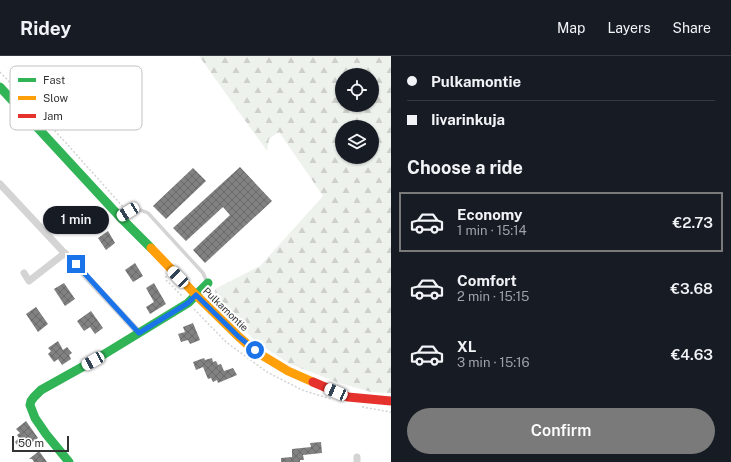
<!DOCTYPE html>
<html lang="en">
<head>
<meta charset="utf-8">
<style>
	body { margin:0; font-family:"Public Sans",sans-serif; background:#20242c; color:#f1f3f6; height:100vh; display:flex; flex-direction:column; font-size:15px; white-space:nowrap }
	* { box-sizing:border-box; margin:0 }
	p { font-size:13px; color:#9ea1a6 }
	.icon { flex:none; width:22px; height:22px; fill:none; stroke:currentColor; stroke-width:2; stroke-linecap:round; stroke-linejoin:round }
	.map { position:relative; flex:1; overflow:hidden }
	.details { display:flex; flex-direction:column; background:#171b24; width:340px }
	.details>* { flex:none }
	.guide { display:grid; align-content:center; height:88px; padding:0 16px; background:#171b24 }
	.buttons { position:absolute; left:335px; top:12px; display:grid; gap:8px }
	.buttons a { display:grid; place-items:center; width:44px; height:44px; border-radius:50%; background:#171b24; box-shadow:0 1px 3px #0004; font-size:20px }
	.scale { position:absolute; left:12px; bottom:10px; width:57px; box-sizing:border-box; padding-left:4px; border:2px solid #333; border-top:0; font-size:11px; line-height:14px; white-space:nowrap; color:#333; -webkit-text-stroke:3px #fff; paint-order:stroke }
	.end { position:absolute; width:18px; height:18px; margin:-9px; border:5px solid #1a73e8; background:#fff; box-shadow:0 0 0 2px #fff }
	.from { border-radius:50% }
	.bubble { position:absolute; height:28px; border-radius:14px; background:#171b24; box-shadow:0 1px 3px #0004; font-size:13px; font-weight:600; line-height:28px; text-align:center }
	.car { position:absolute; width:12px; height:24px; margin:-12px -6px; border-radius:5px; box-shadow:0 0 3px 1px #0007; background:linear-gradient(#fff 24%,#345 0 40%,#fff 0 76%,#345 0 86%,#fff 0) }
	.guide b { display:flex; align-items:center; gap:14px; height:38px; font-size:15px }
	.guide b+b { border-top:1px solid #363941 }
	.guide i { width:10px; height:10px; background:#f1f3f6 }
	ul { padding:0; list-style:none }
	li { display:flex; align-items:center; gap:12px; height:60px; margin:0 8px 6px; padding:0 8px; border:2px solid transparent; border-radius:0px }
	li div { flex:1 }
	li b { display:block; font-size:15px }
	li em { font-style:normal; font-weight:600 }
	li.on { border-color:#7a7a7a }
	li>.icon { width:36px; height:36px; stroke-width:1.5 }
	h2 { padding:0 16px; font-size:18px; line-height:48px }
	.primary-button { display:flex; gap:8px; margin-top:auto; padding:8px 16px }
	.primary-button a { flex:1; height:46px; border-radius:24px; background:#7a7a7a; color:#fff; font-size:16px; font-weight:600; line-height:46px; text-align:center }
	header { display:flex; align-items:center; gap:24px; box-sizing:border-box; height:56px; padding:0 20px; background:#171b24; border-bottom:1px solid #363941 }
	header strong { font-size:19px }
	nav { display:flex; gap:22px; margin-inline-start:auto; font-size:14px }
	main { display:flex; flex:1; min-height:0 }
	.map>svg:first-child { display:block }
</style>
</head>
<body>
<header>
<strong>Ridey</strong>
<nav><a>Map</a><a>Layers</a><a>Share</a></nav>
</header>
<main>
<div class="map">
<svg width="391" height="406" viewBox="0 0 391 406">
	<defs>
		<pattern id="forest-firs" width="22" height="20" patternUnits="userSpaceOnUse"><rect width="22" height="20" fill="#eef2ec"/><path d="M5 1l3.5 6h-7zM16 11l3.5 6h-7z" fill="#cdd0cb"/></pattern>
		<pattern id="building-cross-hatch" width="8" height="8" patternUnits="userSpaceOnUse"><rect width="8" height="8" fill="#818181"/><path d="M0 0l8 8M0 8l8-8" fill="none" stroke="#6a6a6a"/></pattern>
	</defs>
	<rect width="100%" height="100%" fill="#fff"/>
	<path fill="url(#forest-firs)" fill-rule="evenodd" d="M 199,0 L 391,0 L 391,337 L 371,336 L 339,327 L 290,308 L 256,286 L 216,244 L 215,233 L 260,210 L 323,140 L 279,76 L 269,83 L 267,95 ZM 342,19 L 372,19 L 372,49 L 342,49 ZM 342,71 L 372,71 L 372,101 L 342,101 Z"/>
	<g fill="url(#building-cross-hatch)">
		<polygon points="240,111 272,145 205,207 193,194 230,159 223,151 186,185 173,172"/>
		<polygon points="193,112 206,125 166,163 153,150"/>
		<polygon points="108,175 115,187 106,194 98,182"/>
		<polygon points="135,207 143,220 133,226 125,214"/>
		<polygon points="64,227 75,243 65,250 54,233"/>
		<polygon points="154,227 166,248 150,258 146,251 154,246 146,232"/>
		<polygon points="36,251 48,268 38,276 26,258"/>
		<polygon points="91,255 103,272 95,278 90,271 84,275 77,265"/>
		<polygon points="193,267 200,284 190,288 188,284 181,286 178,278 185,276 183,271"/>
		<polygon points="58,285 63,294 67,291 72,297 69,299 71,303 62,309 58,303 54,306 48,298 51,295 48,292"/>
		<polygon points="204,302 205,304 212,302 213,306 216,305 218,309 221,308 224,315 233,312 237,319 218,327 217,324 213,326 211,322 208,323 203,311 196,314 193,306"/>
		<polygon points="26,365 38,382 27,390 25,388 19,392 15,386 19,382 17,379 20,377 16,373"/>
		<polygon points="321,386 322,397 303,399 304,404 300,404 300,406 281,406 281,402 292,401 292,393 311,391 310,387"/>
		<polygon points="39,395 47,406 34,406 32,403 29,403"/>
	</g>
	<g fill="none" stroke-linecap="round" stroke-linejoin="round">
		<g stroke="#d3d3d3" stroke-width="1.5" stroke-dasharray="2 2" stroke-linecap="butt">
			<polyline points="0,16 67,88 124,152"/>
			<polyline points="166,220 166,224 182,240"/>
			<polyline points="194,253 226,286 267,316 302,334 331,343"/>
			<polyline points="362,351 391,356"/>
		</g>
		<path stroke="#d4d4d4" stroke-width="3.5" d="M 121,161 C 132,154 135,151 148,157 L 203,217 L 207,226"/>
		<g stroke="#d4d4d4" stroke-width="7">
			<polyline points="0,128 139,277"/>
			<polyline points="24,217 29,225 65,197"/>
			<polyline points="357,406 357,401"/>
		</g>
		<g stroke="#30b455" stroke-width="9">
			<polyline points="0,31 120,161 151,192"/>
			<polyline points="69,406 46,378 35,362 30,349 31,345 34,341 41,334 93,305 188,247 208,227"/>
		</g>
		<polyline stroke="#ff9f0a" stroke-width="9" points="151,192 196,239 239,281 255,295 288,315 313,326"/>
		<polyline stroke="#e5322d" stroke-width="9" points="313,326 348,341 391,345"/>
	</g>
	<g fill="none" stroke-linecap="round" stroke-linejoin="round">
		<polyline stroke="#1a73e8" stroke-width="5" points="76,208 139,277 188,247 196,239 239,281 255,294"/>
	</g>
	<g text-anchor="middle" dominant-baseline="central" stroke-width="4" stroke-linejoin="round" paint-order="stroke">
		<g font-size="10" fill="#333" stroke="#fff">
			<text transform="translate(226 253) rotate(44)">Pulkamontie</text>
		</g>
	</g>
	<rect x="10" y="10" width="132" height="64" rx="6" fill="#fff" stroke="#c2c2c2" stroke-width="1"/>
	<rect x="18" y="22" width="18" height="4" fill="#30b455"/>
	<rect x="18" y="40" width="18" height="4" fill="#ff9f0a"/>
	<rect x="18" y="58" width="18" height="4" fill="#e5322d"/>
	<g font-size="11" fill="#333">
		<text x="43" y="28">Fast</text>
		<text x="43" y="46">Slow</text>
		<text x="43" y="64">Jam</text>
	</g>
</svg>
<div class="buttons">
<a><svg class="icon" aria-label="locate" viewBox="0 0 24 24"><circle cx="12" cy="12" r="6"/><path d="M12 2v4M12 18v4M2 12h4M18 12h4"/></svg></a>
<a><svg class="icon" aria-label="layers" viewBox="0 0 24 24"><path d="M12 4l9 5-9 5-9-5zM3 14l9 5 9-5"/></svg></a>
</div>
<div class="scale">50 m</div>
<i class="end from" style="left:255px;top:294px"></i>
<i class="end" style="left:76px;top:208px"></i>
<div class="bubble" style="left:43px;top:150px;width:66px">1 min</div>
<i class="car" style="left:128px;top:156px;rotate:238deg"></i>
<i class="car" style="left:178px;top:221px;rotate:316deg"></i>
<i class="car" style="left:93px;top:305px;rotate:241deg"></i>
<i class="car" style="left:336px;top:336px;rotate:293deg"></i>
</div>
<section class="details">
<div class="guide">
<b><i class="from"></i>Pulkamontie</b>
<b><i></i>Iivarinkuja</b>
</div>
<h2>Choose a ride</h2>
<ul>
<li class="on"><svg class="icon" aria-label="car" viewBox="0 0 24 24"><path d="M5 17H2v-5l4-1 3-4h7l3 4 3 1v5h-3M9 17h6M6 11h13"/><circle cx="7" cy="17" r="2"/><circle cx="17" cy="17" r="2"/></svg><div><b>Economy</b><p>1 min · 15:14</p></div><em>€2.73</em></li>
<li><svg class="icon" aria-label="car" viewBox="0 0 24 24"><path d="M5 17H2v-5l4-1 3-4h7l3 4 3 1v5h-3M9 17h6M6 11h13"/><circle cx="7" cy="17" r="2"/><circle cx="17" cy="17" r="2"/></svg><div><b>Comfort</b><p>2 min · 15:15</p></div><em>€3.68</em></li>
<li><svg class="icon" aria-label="car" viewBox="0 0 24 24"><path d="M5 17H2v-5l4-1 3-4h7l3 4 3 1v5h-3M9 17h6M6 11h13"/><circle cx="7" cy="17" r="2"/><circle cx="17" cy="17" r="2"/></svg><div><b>XL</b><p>3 min · 15:16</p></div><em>€4.63</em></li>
</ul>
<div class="primary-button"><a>Confirm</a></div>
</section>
</main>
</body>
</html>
